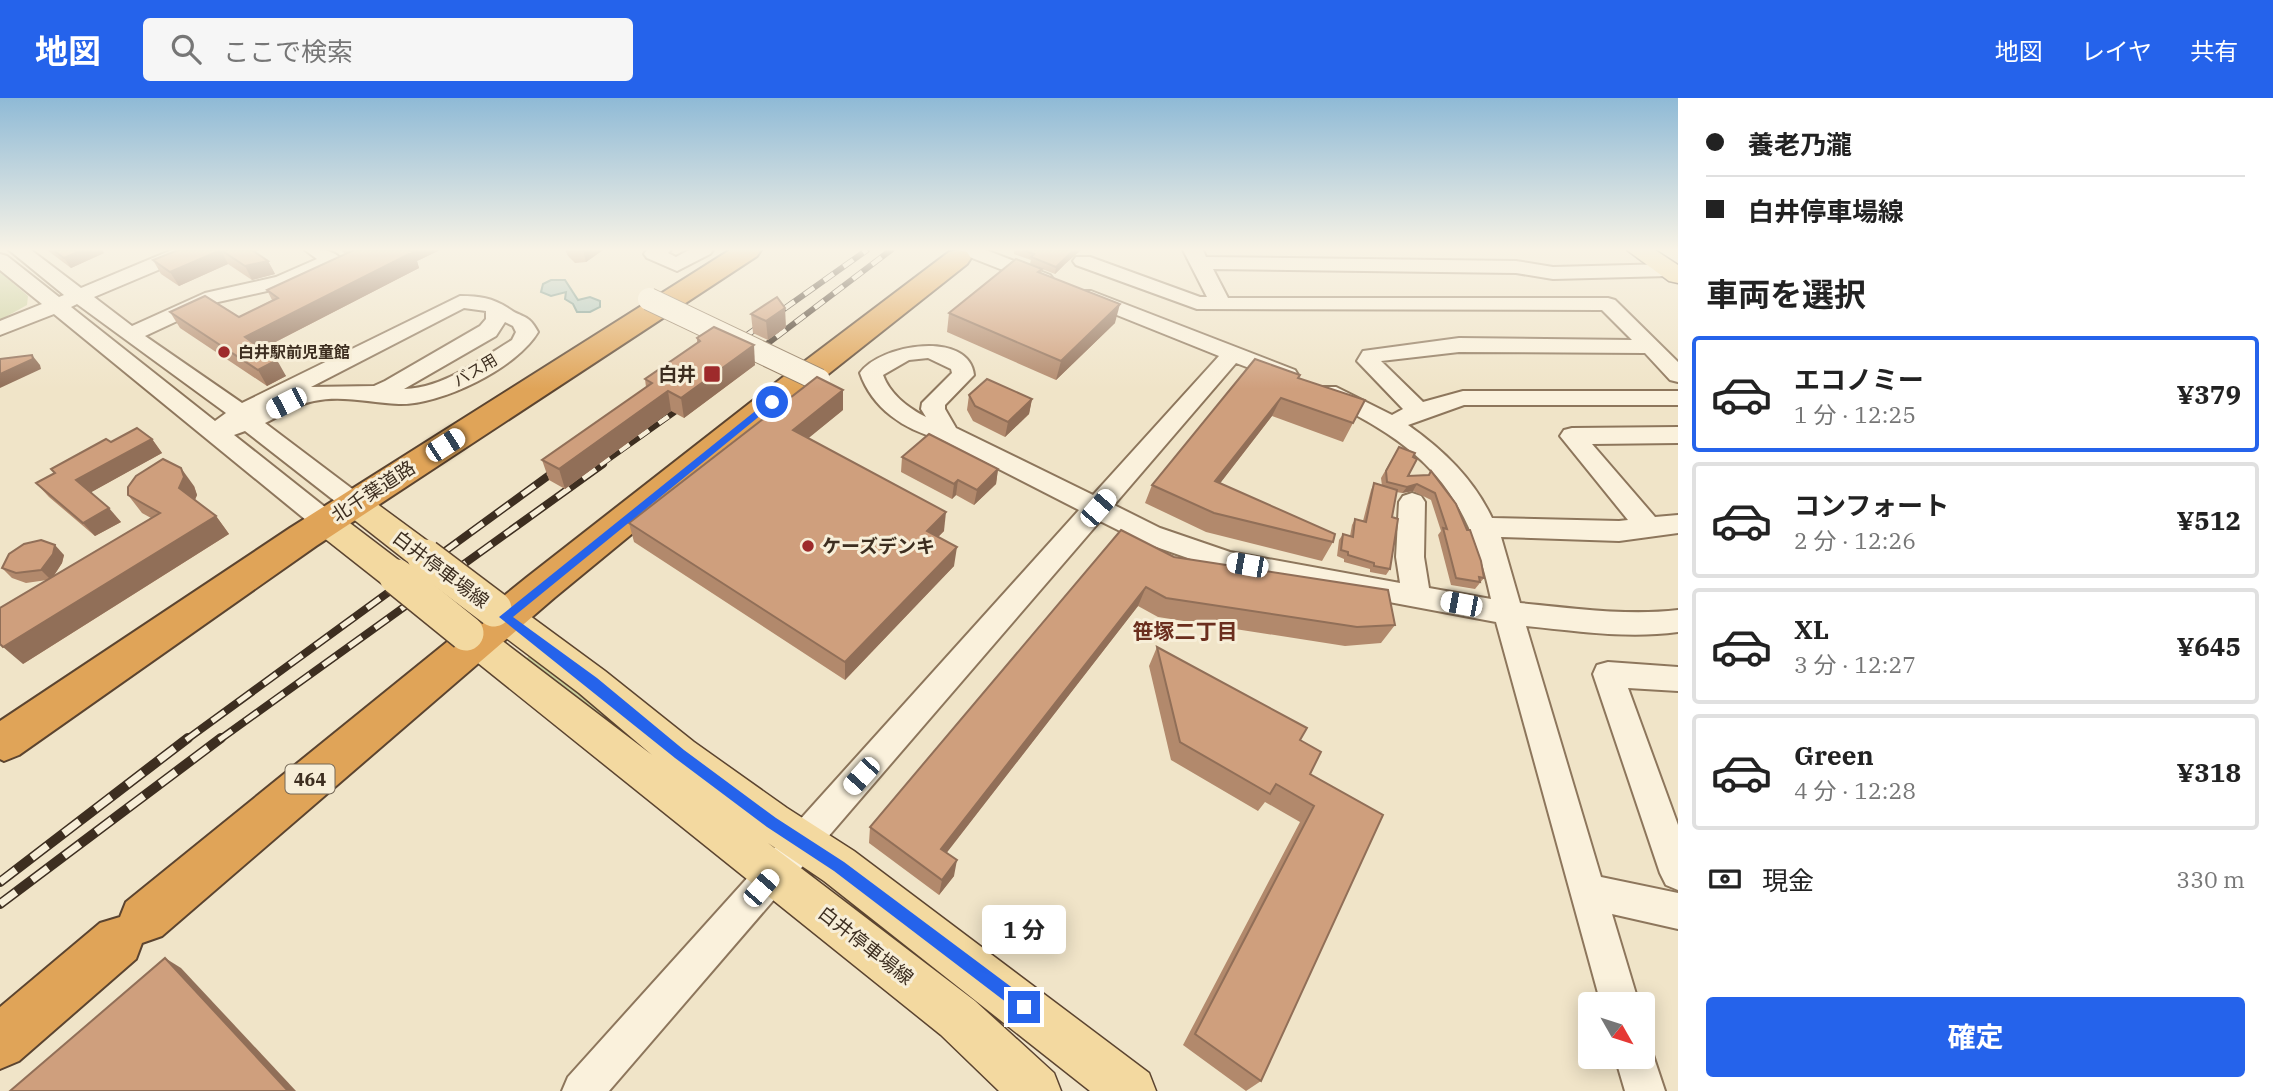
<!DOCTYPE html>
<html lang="ja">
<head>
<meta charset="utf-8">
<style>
	body { margin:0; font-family:"IBM Plex Serif","Noto Sans JP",serif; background:#f6f6f6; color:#222; height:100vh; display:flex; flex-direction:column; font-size:26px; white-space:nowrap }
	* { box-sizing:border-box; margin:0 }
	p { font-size:23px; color:#767676 }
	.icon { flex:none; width:38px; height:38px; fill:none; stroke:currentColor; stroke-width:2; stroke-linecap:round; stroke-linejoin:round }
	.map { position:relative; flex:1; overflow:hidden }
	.details { display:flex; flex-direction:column; background:#fff; width:595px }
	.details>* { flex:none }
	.top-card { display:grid; align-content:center; height:154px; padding:0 28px; background:#fff }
	.needle { width:46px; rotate:129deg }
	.buttons { position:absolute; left:1578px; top:894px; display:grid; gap:14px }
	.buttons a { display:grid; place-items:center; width:77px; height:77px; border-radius:7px; background:#fff; box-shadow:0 4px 18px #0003; font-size:35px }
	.end { position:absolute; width:32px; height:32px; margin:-16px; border:9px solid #2563eb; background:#fff; box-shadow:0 0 0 4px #fff }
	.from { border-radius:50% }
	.bubble { position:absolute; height:49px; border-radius:7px; background:#fff; box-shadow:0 4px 18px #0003; font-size:23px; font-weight:700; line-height:49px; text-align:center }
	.car { position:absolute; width:21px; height:42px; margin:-21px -10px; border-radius:9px; box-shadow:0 0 5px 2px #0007; background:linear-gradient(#fff 24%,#345 0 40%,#fff 0 76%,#345 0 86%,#fff 0) }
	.top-card b { display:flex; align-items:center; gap:24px; height:66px; font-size:26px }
	.top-card b+b { border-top:2px solid #e0e0e0 }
	.top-card i { width:18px; height:18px; background:#222 }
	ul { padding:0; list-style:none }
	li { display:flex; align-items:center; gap:21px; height:116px; margin:0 14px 10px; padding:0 14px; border:4px solid #e0e0e0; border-radius:7px }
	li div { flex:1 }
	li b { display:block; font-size:26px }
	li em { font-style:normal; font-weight:700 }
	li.selected { border-color:#2563eb }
	li>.icon { width:63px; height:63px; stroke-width:1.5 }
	h2 { padding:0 28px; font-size:32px; line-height:84px }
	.pay { display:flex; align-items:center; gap:18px; height:77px; padding:0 28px; font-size:26px }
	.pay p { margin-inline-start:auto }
	.cta { display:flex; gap:14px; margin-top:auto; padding:14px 28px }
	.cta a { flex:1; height:80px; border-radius:7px; background:#2563eb; color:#fff; font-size:28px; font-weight:700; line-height:80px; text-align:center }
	header { display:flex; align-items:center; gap:42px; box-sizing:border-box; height:98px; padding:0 35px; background:#2563eb; color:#fff }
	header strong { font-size:33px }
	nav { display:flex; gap:38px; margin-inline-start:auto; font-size:24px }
	.search { width:490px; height:63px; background:#f6f6f6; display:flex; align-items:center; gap:18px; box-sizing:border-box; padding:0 24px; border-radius:7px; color:#767676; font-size:26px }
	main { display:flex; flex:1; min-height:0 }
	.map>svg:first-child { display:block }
</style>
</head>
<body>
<header>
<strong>地図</strong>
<div class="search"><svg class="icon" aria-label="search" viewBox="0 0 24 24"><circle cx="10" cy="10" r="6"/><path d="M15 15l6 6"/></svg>ここで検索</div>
<nav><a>地図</a><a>レイヤ</a><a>共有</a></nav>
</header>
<main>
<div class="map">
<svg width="1678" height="993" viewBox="0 0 1678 993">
	<rect width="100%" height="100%" fill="#f0e4c8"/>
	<g fill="#c9cf9b">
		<polygon points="0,174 28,198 27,207 0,222"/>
		<polygon points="537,552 662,666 523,563"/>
	</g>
	<polygon fill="#a9c4bc" stroke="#6f938a" stroke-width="2" points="551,182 565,182 578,202 590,199 600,203 600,209 590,214 577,214 573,206 565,201 566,194 551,198 541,194 543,186"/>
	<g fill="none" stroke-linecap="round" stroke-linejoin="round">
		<g stroke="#8d765c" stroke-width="4">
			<g id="minor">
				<path d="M 9,152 L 31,152 L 81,190 L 172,152 L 199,152 L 196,156 L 94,199 L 132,228 L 205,195 L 276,179 L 317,161 L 305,152 C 320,152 332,150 342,162 L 339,166 L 289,188 L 218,204 L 145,238 L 242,305 L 460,198 C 480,198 492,200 508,210 C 523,221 528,215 538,234 C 517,270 441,307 399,306 C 371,305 343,297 314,303 C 297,306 280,318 265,325 L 363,399 L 367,405 L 363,411 L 354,414 L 345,411 L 245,333 L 234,337 L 335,417 L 339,424 L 335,431 L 326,433 L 317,431 L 54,216 L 0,237 L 0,223 L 42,206 L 0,172 L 0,156 L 7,158 L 59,199 L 64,197 ZM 77,206 L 226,315 L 215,323 L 71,209 ZM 464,210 L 486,213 L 486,221 L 480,228 L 385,283 L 374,288 L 311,289 ZM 505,224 L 513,228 L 516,234 L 512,242 C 479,262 444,290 404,291 L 496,238 Z"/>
				<polygon points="647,152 671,152 668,155 676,159 689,152 713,152 710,156 677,173 647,160 644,156"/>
				<polygon points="959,152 986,152 1050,177 1053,181 1050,185 1036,185 962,156"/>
				<path d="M 1183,152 L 1203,152 L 1206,159 L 1516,163 L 1553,169 L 1668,166 L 1675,168 L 1678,172 L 1675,176 L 1668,178 L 1553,181 L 1516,175 L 1213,171 L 1228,200 L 1608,200 L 1615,202 L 1678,264 L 1678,284 L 1670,282 L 1645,255 L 1459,254 L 1381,263 L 1423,304 L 1463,293 L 1678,293 L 1678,307 L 1464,307 L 1408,327 C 1443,352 1473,380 1492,420 L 1619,423 L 1628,422 L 1560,338 L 1564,332 L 1572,330 L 1678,329 L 1678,345 L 1592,346 L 1655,419 L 1678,417 L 1678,435 L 1619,443 L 1501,439 L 1520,505 C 1572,510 1626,518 1678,512 L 1678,534 C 1627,541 1577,533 1526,528 L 1601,779 L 1678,795 L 1678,831 L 1612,816 L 1639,906 L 1601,906 L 1496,524 L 1228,474 L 1142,444 L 1100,423 L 609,993 L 562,993 L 568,979 L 1079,412 L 940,341 C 904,332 872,310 860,275 C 880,246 969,232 974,277 L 945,307 L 945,311 L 956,330 L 1093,397 L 1219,258 L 1077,201 L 1074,197 L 1077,193 L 1091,193 L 1295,272 L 1298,277 L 1295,282 L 1287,284 L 1236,265 L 1114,407 L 1160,430 L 1230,454 L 1400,485 L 1396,459 L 1399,404 L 1403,398 L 1412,395 L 1421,398 L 1425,404 L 1424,459 L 1429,490 L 1491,501 C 1467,389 1422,347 1320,299 L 1317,294 L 1320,289 L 1336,289 L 1392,317 L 1403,311 L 1357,263 L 1363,253 L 1459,240 L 1632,242 L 1602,212 L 1197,211 L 1076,167 L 1073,163 L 1076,159 L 1090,159 L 1200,199 L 1207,199 ZM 928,260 L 951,271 L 952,275 L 922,305 L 921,311 L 926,319 C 908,310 890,296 883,277 L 909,262 Z"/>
				<polygon points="1608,564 1678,569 1678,593 1628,590 1678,727 1678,792 1666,787 1660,775 1593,576 1597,567"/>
				<polygon points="1643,943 1649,945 1665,993 1625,993 1615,959 1643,959"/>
			</g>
		</g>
		<g stroke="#5b4430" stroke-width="3">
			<g id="major">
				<polygon points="1627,152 1655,152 1678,167 1678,185 1669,183"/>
				<polygon points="354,394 365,397 437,450 442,459 437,468 425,472 413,468 343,413 338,405 343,397"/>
				<polygon points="326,412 338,416 409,470 414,479 409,488 397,492 385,488 314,432 310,424 314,416"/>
				<polygon points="494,497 507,501 605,573 694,644 787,710 854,753 1149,975 1156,993 1090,993 824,783 768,745 975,903 1054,975 1061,993 999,993 941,937 453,545 448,535 453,525 466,521 479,525 652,657 579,595 481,521 476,511 481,501"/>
			</g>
		</g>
		<g stroke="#5b4430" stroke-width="4">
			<g id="highway">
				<polygon points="730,152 761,152 757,158 316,448 19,657 4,663 0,661 0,623 290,430"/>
				<polygon points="958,152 967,154 971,160 967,166 827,277 810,278 814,283 809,290 554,500 162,838 142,845 136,861 19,963 0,971 0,909 100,825 120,819 126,804 526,480 787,276 804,275 801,270 805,263 949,154"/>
			</g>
		</g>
		<use href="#minor" fill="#faf1dc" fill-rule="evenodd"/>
		<use href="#major" fill="#f3d9a0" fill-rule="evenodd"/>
		<use href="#highway" fill="#e0a458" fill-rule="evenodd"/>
		<g stroke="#3d2e20" stroke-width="6">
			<g id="rail-far2">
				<polyline points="726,252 867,152"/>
				<polyline points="738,268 891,152"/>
				<polyline points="600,367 690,303"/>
			</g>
		</g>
		<g stroke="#3d2e20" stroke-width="8">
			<g id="rail-far1">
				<polyline points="186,642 563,367"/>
				<polyline points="219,642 603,366"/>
			</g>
		</g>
		<g stroke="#3d2e20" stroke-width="10">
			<g id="rail">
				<polyline points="0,784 188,640"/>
				<polyline points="0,806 221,640"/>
			</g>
		</g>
		<use href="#rail-far2" stroke="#f7eed8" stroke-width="4.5" stroke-dasharray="12" stroke-linecap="butt"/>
		<use href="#rail-far1" stroke="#f7eed8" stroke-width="5" stroke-dasharray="16" stroke-linecap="butt"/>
		<use href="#rail" stroke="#f7eed8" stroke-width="7" stroke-dasharray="20" stroke-linecap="butt"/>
		<g stroke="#8d765c" stroke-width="24" stroke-linecap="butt">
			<polyline id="minor-bridge" points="649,201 819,282"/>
		</g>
		<g stroke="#5b4430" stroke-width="38" stroke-linecap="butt">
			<g id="major-bridge">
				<polyline points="425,459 494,511"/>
				<polyline points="397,479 466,535"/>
			</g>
		</g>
		<use href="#minor-bridge" stroke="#faf1dc" stroke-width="22"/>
		<use href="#major-bridge" stroke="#f3d9a0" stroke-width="35"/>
	</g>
	<g fill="#b2896c">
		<polygon points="47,152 102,152 104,155 71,170"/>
		<polygon points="178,152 260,152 255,154 268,163 275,176 252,182 228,166 179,188 161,176 153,162"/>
		<polygon points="340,152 440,152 417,163 419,170 262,251 286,278 267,288 180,230 170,214 239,219 272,202 267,192 346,156"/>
		<polygon points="565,152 603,152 586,164 575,165 568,158"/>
		<polygon points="1014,152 1081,152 1065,166 1055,176 1042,171 1041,176 1115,225 1056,282 947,234 949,215 1030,166 1031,162 1014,156"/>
		<polygon points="751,216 786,229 768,242 753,235"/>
		<polygon points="697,240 755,267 684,320 671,313 565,391 549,382 542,362 646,289 645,281 697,245"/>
		<polygon points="1299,280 1353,325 1343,344 1272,318 1220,385 1333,444 1322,463 1206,434 1145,405 1152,387"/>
		<polygon points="969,297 1032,301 1029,316 1005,339 973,323 967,312"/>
		<polygon points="843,312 808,340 944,433 938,439 954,468 845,582 634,444 629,425"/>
		<polygon points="152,341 162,355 91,394 121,424 95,438 49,399 36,385 111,344"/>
		<polygon points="1399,349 1413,359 1408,378 1428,377 1431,373 1484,480 1475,491 1451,487 1438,437 1441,433 1431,402 1413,393 1402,395 1396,394 1392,419 1390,471 1386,477 1370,474 1370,471 1344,464 1344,461 1337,458 1339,442 1343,436 1350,438 1352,427 1355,421 1363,423 1371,392 1374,385 1382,388 1381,380"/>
		<polygon points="902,359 998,371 996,386 974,407 956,397 952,401 901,374"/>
		<polygon points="194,388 197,397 195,402 216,418 229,436 23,566 47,482 26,485 12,480 2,470 64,457 62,465 53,479 151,420 142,415 128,397"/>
		<polygon points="1174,459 1395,527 1381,545 1345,548 1158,519 1138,508 946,755 954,778 939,797 869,745 870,729"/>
		<polygon points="1157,549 1300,642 1310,676 1383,717 1261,983 1246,993 1183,947 1300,724 1265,704 1258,713 1171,662 1149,568"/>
	</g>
	<g fill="#916f58">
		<polygon points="82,152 102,152 104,155 71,170 64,160"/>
		<polygon points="221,152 228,166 179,188 170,174"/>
		<polygon points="406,152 440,152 417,163 419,170 254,255 245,239"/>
		<polygon points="583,152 603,152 586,164"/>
		<polygon points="1074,152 1081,152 1065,166 1055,176 1056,169"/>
		<polygon points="268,163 275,176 252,182 245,168"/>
		<polygon points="1120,206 1115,225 1056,282 1061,263"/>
		<polygon points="785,210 786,229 768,242 766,223"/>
		<polygon points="754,247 755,267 684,320 681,300"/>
		<polygon points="32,257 40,267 41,271 0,290 0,276"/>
		<polygon points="277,262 286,278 267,288 258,272"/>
		<polygon points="843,292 843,312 794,352 793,332"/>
		<polygon points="668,293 671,313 565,391 559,371"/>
		<polygon points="1281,300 1272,318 1208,401 1215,383"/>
		<polygon points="1032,301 1029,316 1005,339 1008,324"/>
		<polygon points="152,341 162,355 88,396 76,382"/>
		<polygon points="181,370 194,388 197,397 192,408 179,390"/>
		<polygon points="998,371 996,386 974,407 977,392"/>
		<polygon points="958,382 956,397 952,401 954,386"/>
		<polygon points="1417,386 1413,393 1402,395 1407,389"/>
		<polygon points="109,410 121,424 95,438 83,425"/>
		<polygon points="946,414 944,433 925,452 927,433"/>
		<polygon points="216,418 229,436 23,566 3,549"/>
		<polygon points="55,447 64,457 62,465 51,482 41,472"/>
		<polygon points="957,449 954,468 845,582 845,564"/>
		<polygon points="1146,489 1138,508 938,766 941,751"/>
		<polygon points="957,762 954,778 939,797 942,782"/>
		<polygon points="165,860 181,870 296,993 288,993"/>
	</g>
	<g fill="#cf9f7d" stroke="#916f58" stroke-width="2">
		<polygon points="53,152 82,152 64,160"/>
		<polygon points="178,152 252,152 268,163 245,168 221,152 170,174 153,162"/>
		<polygon points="354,152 409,152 413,154 245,239 277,262 258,272 170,214 205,198 239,219 278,200 267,192"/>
		<polygon points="1023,152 1074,152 1056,169 1031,159 1034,156"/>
		<polygon points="1016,161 1042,171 1038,174 1120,206 1061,263 949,215"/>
		<polygon points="777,199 785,210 766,223 751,216"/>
		<polygon points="714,229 754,247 681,300 668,293 559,371 542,362 652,285 645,281 700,243 697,240"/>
		<polygon points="32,257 33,261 0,276 0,261"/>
		<polygon points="1255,261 1300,277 1298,280 1365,302 1353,325 1281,300 1215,383 1335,436 1333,444 1214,415 1152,387"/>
		<polygon points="817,279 843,292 793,332 946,414 927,433 957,449 845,564 629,425"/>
		<polygon points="987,281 1032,301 1008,324 975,308 969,297"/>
		<polygon points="137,330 152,341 76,382 109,410 83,425 36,385 55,375 51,371 106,341 111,344"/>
		<polygon points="929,336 998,371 977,392 958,382 954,386 902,359"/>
		<polygon points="1399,349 1415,355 1413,359 1417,361 1408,378 1429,377 1431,373 1456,406 1467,432 1470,432 1481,463 1484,480 1479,479 1480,484 1456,480 1443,430 1447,431 1435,395 1417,386 1407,389 1387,384 1386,373"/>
		<polygon points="163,361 181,370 184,379 179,390 216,418 3,549 0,546 0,510 160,415 128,397 128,389 136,378"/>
		<polygon points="1374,385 1397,392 1392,419 1398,421 1390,471 1374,468 1374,465 1348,457 1348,454 1341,452 1343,436 1353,439 1355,421 1366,424"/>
		<polygon points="1121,432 1174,459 1388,492 1395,527 1357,529 1166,500 1146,489 941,751 957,762 942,782 870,729"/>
		<polygon points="41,442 55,447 53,456 41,472 16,475 2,470 9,456 24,446"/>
		<polygon points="1157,549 1307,630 1300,642 1321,654 1310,676 1383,717 1261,983 1195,936 1314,708 1276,686 1270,696 1180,644"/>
		<polygon points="165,860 288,993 10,993"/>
	</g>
	<linearGradient id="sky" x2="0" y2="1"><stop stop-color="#8fbad6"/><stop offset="0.52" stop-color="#f8f3e6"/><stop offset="1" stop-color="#f8f3e6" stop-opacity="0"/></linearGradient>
	<rect width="1678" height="291" fill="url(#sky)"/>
	<polygon fill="#2563eb" points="769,302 777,304 513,519 597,580 684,652 776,720 844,764 1030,903 1032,909 1030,914 1024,917 1019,914 834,773 767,729 675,660 499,519"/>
	<g fill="#9e2a2b" stroke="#f7eed8" stroke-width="2.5">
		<circle cx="224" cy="254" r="7"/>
		<rect x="703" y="267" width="18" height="18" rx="3.5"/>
		<circle cx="808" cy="448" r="7"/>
	</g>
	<g text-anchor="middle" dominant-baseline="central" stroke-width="6" stroke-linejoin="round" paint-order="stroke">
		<g font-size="16" font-weight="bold" fill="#3d2e20" stroke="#f7eed8" text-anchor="start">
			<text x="238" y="254">白井駅前児童館</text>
		</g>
		<g font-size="16" fill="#3d2e20" stroke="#f7eed8">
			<text transform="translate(475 272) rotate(-31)">バス用</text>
		</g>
		<rect fill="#f7eed8" stroke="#756857" stroke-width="2" x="285.5" y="666.5" width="49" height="29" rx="5"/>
		<g font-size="18" font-weight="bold" fill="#3d2e20">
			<text x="310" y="681">464</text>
		</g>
		<g font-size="19" font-weight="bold" fill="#3d2e20" stroke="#f7eed8" text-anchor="end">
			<text x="696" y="276">白井</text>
			<text x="822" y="448" text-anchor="start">ケーズデンキ</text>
		</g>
		<g font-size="19" fill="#3d2e20" stroke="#f7eed8">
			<text transform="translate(373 393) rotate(-33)">北千葉道路</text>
			<text transform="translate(441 471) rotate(37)">白井停車場線</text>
			<text transform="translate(866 847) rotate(38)">白井停車場線</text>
		</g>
		<g font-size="21" font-weight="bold" fill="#6b2e1e" stroke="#f7eed8">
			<text x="1185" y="533">笹塚二丁目</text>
		</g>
	</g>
</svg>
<div class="buttons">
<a><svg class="needle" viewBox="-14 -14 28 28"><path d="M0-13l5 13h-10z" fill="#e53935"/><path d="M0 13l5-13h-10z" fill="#767676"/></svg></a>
</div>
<i class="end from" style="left:772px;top:304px"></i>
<i class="end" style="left:1024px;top:909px"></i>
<div class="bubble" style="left:982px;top:807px;width:84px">1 分</div>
<i class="car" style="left:286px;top:305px;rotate:243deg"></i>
<i class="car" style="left:445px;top:347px;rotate:57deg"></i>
<i class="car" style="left:1098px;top:410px;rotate:41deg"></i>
<i class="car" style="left:1247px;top:467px;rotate:280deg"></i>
<i class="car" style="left:1461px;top:506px;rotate:281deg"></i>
<i class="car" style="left:861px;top:678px;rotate:222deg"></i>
<i class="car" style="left:761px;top:790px;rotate:41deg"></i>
</div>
<section class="details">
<div class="top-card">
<b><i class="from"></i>養老乃瀧</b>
<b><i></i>白井停車場線</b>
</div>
<h2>車両を選択</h2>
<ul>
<li class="selected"><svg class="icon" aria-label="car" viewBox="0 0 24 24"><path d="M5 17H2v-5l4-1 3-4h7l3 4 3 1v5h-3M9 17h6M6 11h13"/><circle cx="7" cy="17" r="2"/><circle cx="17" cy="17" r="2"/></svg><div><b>エコノミー</b><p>1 分 · 12:25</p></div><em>¥379</em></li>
<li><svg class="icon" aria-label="car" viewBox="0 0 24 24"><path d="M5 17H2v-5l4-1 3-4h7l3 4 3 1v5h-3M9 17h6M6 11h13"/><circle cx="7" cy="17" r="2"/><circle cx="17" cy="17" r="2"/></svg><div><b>コンフォート</b><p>2 分 · 12:26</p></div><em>¥512</em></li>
<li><svg class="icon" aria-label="car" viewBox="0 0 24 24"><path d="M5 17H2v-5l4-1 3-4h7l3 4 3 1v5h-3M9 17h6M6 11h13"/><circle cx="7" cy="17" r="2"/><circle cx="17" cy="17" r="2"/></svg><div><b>XL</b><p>3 分 · 12:27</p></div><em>¥645</em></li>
<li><svg class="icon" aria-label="car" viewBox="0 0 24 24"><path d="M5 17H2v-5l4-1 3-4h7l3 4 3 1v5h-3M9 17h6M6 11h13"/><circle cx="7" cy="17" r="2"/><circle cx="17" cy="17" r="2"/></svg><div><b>Green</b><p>4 分 · 12:28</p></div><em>¥318</em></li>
</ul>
<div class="pay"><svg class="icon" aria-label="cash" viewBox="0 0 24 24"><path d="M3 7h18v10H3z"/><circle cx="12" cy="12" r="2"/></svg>現金<p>330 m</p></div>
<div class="cta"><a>確定</a></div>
</section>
</main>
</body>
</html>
